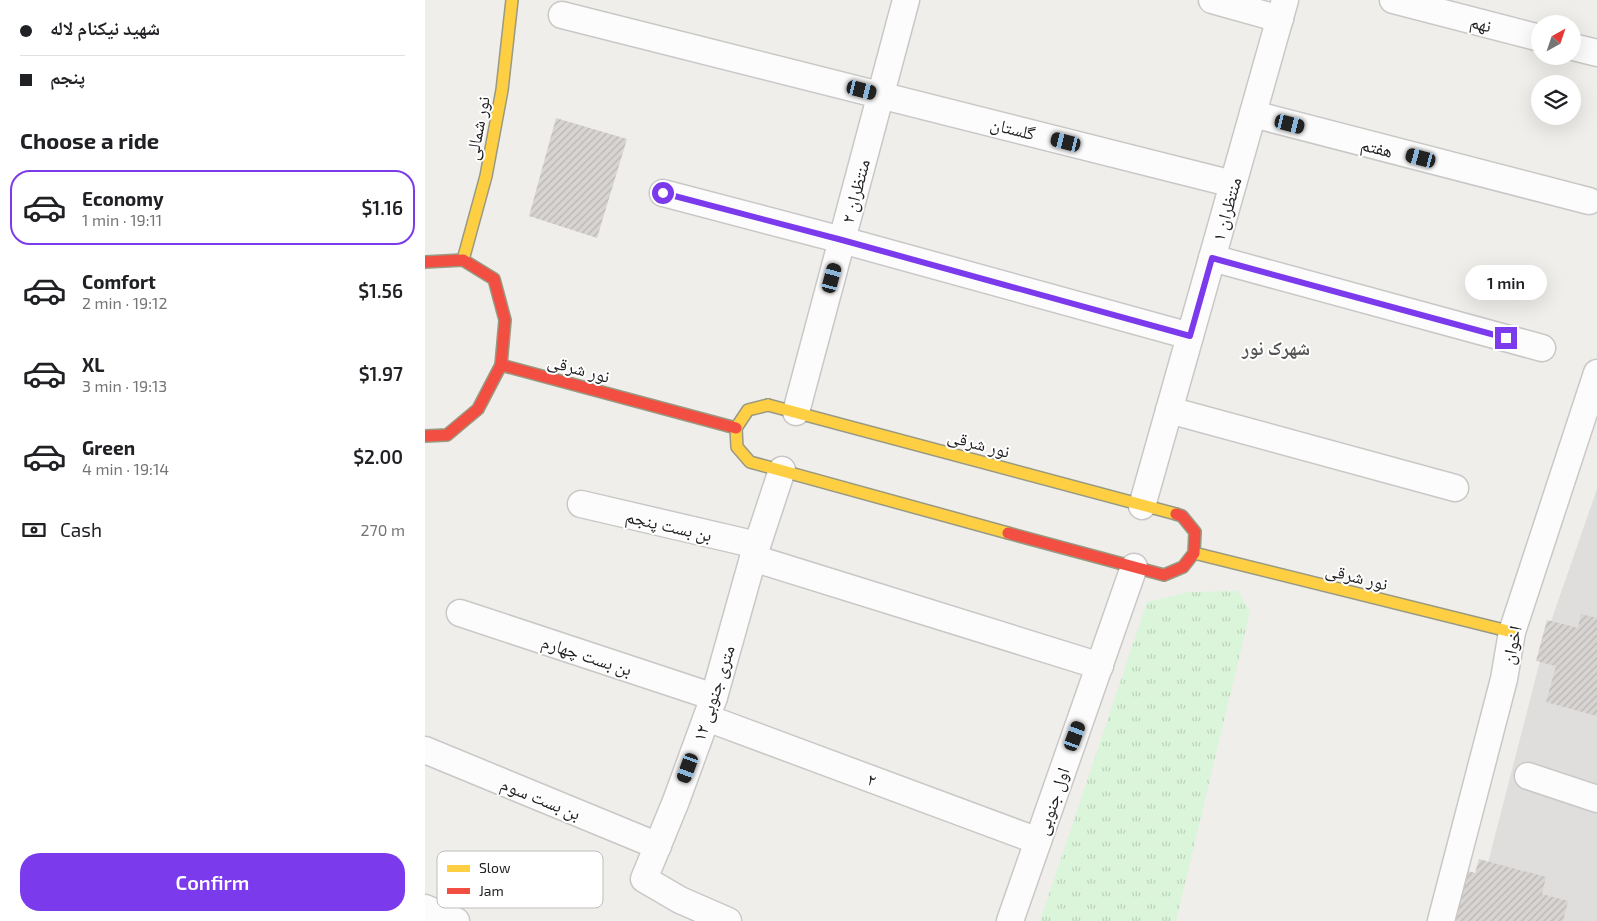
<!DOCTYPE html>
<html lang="en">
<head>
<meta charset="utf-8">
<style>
	body { margin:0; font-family:"Exo 2","Noto Naskh Arabic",sans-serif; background:#f2f2f2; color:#202124; height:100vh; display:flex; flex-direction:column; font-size:19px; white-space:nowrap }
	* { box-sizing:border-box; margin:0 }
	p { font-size:16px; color:#757577 }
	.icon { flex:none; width:28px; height:28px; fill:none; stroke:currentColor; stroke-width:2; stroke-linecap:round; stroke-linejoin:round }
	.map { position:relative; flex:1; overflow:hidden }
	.drawer { display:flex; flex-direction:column; background:#fff; width:425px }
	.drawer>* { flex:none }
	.banner { display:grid; align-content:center; height:110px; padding:0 20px; background:#fff }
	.needle { width:32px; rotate:40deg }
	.fabs { position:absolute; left:1106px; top:15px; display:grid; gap:10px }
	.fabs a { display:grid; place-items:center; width:50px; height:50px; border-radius:50%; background:#fff; box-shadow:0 5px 20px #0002; font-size:25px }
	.end { position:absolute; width:22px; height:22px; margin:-11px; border:6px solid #7c3aed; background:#fff; box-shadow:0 0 0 2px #fff }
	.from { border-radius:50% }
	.bubble { position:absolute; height:35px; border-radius:18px; background:#fff; box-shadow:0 5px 20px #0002; font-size:16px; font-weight:600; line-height:35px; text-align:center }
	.car { position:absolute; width:15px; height:30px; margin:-15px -8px; border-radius:6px; box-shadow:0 0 4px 1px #0007; background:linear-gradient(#222 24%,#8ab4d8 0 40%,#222 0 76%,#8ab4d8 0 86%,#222 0) }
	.banner b { display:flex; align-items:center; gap:18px; height:48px; font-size:19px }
	.banner b+b { border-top:1px solid #e0e0e0 }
	.banner i { width:12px; height:12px; background:#202124 }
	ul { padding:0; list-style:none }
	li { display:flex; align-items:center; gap:15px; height:75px; margin:0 10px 8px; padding:0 10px; border:2px solid transparent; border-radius:20px }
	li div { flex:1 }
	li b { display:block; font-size:19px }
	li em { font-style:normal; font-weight:600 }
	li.selected { border-color:#7c3aed }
	li>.icon { width:45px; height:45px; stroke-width:1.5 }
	h2 { padding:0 20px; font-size:22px; line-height:60px }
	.pay { display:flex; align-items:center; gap:12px; height:55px; padding:0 20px; font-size:19px }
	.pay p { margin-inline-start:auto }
	.action { display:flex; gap:10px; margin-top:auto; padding:10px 20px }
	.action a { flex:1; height:58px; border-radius:20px; background:#7c3aed; color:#fff; font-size:20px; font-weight:600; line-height:58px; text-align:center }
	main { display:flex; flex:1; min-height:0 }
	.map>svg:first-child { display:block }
</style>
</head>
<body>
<main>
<section class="drawer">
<div class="banner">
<b><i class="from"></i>شهید نیکنام لاله</b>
<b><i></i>پنجم</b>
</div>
<h2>Choose a ride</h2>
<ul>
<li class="selected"><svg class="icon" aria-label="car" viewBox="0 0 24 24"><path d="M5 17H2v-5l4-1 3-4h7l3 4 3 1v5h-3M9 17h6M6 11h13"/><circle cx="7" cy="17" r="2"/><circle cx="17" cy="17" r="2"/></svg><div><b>Economy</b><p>1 min · 19:11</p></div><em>$1.16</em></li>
<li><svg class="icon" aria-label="car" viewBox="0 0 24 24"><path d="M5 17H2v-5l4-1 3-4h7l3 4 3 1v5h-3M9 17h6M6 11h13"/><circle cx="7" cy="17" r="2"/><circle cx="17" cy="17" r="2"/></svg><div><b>Comfort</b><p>2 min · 19:12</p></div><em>$1.56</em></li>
<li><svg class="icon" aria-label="car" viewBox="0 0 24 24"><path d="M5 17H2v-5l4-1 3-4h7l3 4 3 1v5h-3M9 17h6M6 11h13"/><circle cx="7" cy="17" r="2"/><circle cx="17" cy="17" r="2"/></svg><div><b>XL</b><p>3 min · 19:13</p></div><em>$1.97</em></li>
<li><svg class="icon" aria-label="car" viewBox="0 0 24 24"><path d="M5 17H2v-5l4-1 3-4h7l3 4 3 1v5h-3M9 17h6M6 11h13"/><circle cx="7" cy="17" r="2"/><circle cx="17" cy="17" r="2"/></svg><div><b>Green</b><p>4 min · 19:14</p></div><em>$2.00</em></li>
</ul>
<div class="pay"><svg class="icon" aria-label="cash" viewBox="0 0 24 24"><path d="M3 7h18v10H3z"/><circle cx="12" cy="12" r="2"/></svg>Cash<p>270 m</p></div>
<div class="action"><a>Confirm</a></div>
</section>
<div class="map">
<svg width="1172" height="921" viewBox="0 0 1172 921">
	<defs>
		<pattern id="park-tufts" width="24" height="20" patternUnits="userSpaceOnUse" patternTransform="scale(1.25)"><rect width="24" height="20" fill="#daf5da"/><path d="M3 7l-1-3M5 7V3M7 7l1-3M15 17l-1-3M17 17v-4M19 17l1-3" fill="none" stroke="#bbd2bb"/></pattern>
		<pattern id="building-hatch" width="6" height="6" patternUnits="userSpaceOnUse" patternTransform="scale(1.25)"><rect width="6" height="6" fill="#d7d4d2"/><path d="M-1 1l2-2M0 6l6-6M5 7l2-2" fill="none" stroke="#b8b6b4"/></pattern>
	</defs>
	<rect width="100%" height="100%" fill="#f0eeeb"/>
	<polygon fill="#dfdedc" points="1172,489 1172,921 1048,921 1123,630"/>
	<polygon fill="url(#park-tufts)" points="813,591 825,612 751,921 615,921 722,602 764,592"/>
	<g fill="url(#building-hatch)">
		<polygon points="131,118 202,139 172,238 104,216"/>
		<polygon points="1156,614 1172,618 1172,716 1121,702 1131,666 1111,661 1122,620 1153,628"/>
		<polygon points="1054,859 1121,877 1117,894 1143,901 1138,921 1026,921 1020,865 1050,873"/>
	</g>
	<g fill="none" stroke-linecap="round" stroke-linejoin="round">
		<g stroke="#c9c8c7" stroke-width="29">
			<g id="street">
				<polyline points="787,0 855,19"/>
				<polyline points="968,0 1115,38"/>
				<polyline points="137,15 808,184"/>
				<polyline points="1148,47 1172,53"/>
				<polyline points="828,114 1164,201"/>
				<polyline points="238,193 417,240 765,336"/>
				<polyline points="787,258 1117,348"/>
				<polyline points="744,410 1030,488"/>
				<polyline points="371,412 481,0"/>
				<polyline points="156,504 332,545"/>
				<polyline points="717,506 860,0"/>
				<polyline points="328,558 675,666"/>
				<polyline points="35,613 289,697"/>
				<polyline points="282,718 613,841"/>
				<polyline points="0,750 233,846"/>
				<polyline points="1103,776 1172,799"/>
				<polyline points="0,908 31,921"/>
				<polyline points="303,921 255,900 219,879 251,801 289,697 328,558 357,470"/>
				<polyline points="585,921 709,567"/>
				<polyline points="1016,921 1079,679 1087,632 1172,373"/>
			</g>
		</g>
		<g stroke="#999a82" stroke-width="14">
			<g id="slow">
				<polyline points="38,260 61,176 77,90 87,0"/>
				<polyline points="343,405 751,514"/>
				<polyline points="343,405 323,410 311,428 312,447 325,462 583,533"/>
				<polyline points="769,553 1087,632"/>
			</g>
		</g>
		<g stroke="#999a82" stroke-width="14">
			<g id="jam">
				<polyline points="0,262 38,260 69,279 80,320 76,365 53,409 22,435 0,436"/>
				<polyline points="76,365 311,428"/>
				<polyline points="583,533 739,575 758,567 769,553 770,532 757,516 751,514"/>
			</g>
		</g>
		<use href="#street" stroke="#fdfcfc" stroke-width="26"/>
		<use href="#slow" stroke="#ffcf43" stroke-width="11"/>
		<use href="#jam" stroke="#f24e42" stroke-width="11"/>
	</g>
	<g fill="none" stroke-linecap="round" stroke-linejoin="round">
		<polyline stroke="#7c3aed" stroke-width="6" points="238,193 417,240 765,336 787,258 1081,338"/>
	</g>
	<g text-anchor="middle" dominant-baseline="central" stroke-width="4" stroke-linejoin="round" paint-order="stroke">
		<g font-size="18" fill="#222" stroke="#fff">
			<text transform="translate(1056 23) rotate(15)">نهم</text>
			<text transform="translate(52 128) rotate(-79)">نور شمالی</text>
			<text transform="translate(588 128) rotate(14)">گلستان</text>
			<text transform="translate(952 147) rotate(14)">هفتم</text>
			<text transform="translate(430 191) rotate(-75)">منتظران ۲</text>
			<text transform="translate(801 209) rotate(-74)">منتظران ۱</text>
			<text transform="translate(154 368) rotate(15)">نور شرقی</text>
			<text transform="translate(554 443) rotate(15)">نور شرقی</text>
			<text transform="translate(244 525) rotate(13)">بن بست پنجم</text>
			<text transform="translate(932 576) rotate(14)">نور شرقی</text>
			<text transform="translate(1086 645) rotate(-78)">اخوان</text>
			<text transform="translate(162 655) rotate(18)">بن بست چهارم</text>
			<text transform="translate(288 693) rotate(-72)">۱۲ متری جنوبی</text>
			<text transform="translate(447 779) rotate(20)">۲</text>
			<text transform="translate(116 798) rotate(22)">بن بست سوم</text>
			<text transform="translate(627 801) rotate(-71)">اول جنوبی</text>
		</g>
		<g font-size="19" font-weight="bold" fill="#555" stroke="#fff">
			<text x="851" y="347">شهرک نور</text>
		</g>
	</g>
	<rect x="12" y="851" width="166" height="57" rx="8" fill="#fff" stroke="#bdbdbd" stroke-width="1"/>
	<rect x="22" y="865" width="23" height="7" fill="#ffcf43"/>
	<rect x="22" y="888" width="23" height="6" fill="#f24e42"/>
	<g font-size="14" fill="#222">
		<text x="54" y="873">Slow</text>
		<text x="54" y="896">Jam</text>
	</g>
</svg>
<div class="fabs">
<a><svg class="needle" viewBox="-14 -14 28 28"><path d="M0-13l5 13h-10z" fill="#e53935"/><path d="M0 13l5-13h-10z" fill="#757577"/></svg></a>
<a><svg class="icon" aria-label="layers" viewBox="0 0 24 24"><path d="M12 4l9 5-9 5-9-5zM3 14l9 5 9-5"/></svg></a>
</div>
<i class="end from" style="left:238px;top:193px"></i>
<i class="end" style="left:1081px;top:338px"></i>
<div class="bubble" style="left:1040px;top:265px;width:82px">1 min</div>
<i class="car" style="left:437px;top:90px;rotate:104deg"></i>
<i class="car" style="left:865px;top:124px;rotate:104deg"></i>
<i class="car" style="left:641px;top:142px;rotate:284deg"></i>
<i class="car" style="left:996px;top:158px;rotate:285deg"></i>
<i class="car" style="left:407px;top:278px;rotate:15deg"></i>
<i class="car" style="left:650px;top:736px;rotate:20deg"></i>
<i class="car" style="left:263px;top:768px;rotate:200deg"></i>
</div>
</main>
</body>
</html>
